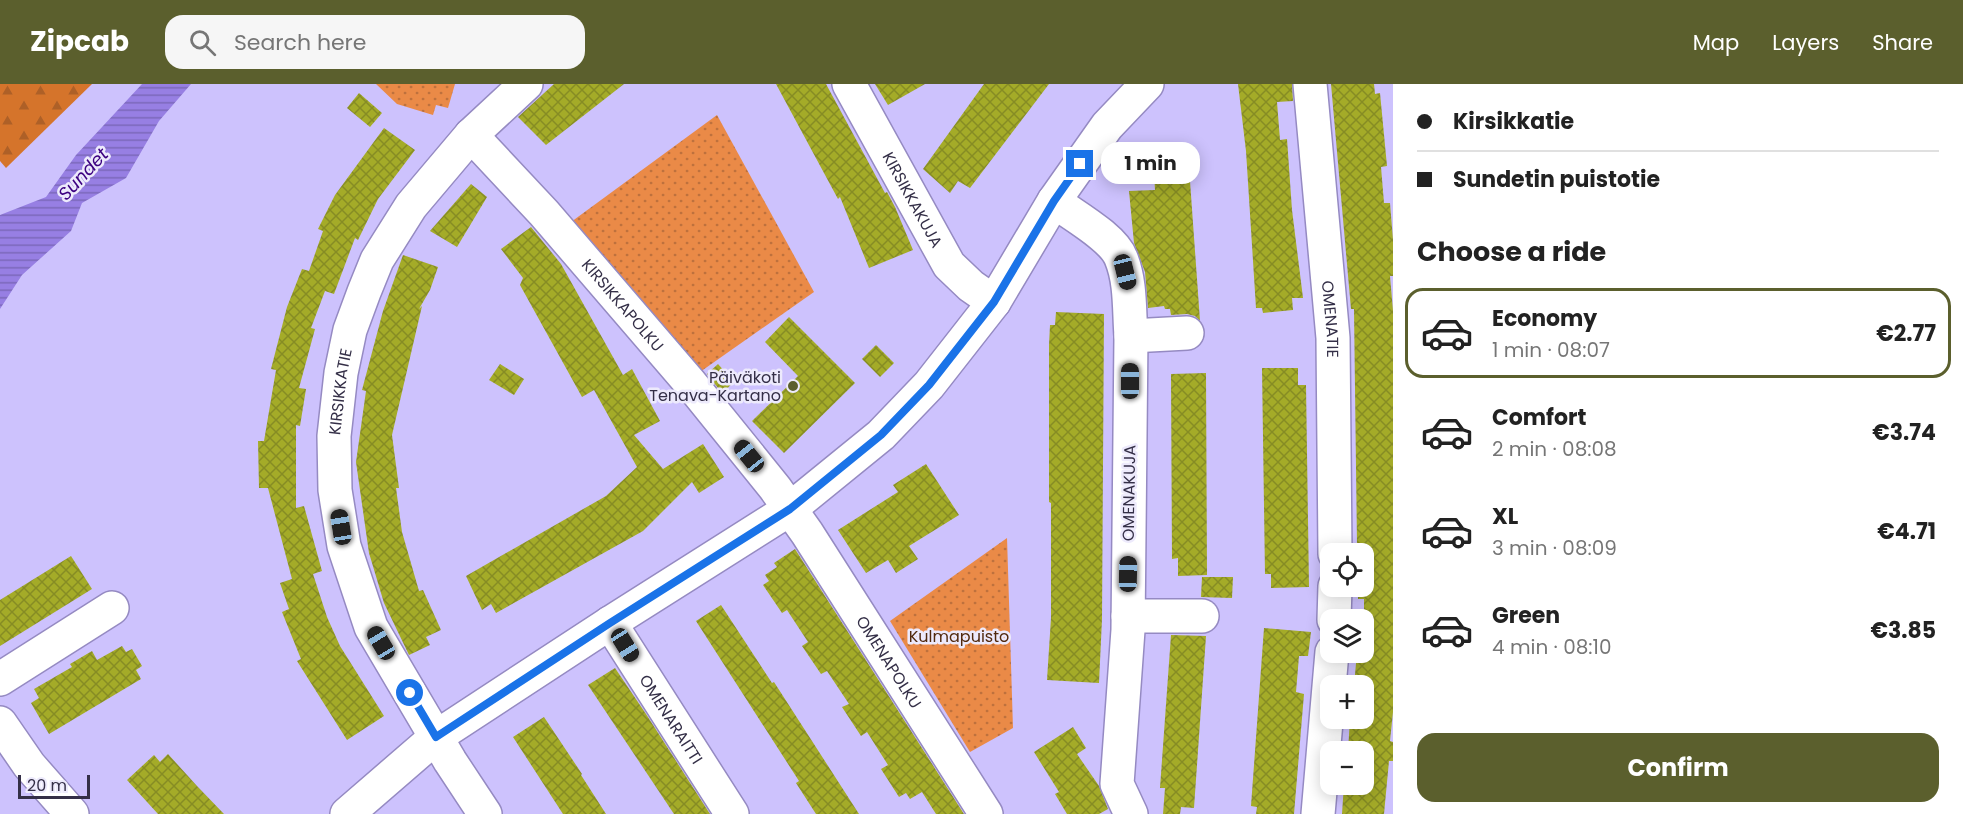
<!DOCTYPE html>
<html lang="en">
<head>
<meta charset="utf-8">
<style>
	body { margin:0; font-family:Poppins,sans-serif; background:#f6f6f6; color:#222; height:100vh; display:flex; flex-direction:column; font-size:22px; white-space:nowrap }
	* { box-sizing:border-box; margin:0 }
	p { font-size:20px; color:#767676 }
	.icon { flex:none; width:33px; height:33px; fill:none; stroke:currentColor; stroke-width:2; stroke-linecap:round; stroke-linejoin:round }
	.map { position:relative; flex:1; overflow:hidden }
	.side { display:flex; flex-direction:column; background:#fff; width:570px }
	.side>* { flex:none }
	.guide { display:grid; align-content:center; height:132px; padding:0 24px; background:#fff }
	.fabs { position:absolute; left:1320px; top:459px; display:grid; gap:12px }
	.fabs a { display:grid; place-items:center; width:54px; height:54px; border-radius:12px; background:#fff; box-shadow:0 3px 15px #0003; font-size:30px }
	.scale { position:absolute; left:18px; bottom:15px; width:72px; box-sizing:border-box; padding-left:6px; border:3px solid #342f47; border-top:0; font-size:16px; line-height:21px; white-space:nowrap; color:#342f47; -webkit-text-stroke:4px #edeafc; paint-order:stroke }
	.end { position:absolute; width:27px; height:27px; margin:-14px; border:8px solid #1a73e8; background:#fff; box-shadow:0 0 0 3px #fff }
	.from { border-radius:50% }
	.bubble { position:absolute; height:42px; border-radius:18px; background:#fff; box-shadow:0 3px 15px #0003; font-size:20px; font-weight:700; line-height:42px; text-align:center }
	.car { position:absolute; width:18px; height:36px; margin:-18px -9px; border-radius:8px; box-shadow:0 0 4px 2px #0007; background:linear-gradient(#222 24%,#8ab4d8 0 40%,#222 0 76%,#8ab4d8 0 86%,#222 0) }
	.guide b { display:flex; align-items:center; gap:21px; height:57px; font-size:22px }
	.guide b+b { border-top:2px solid #e0e0e0 }
	.guide i { width:15px; height:15px; background:#222 }
	ul { padding:0; list-style:none }
	li { display:flex; align-items:center; gap:18px; height:90px; margin:0 12px 9px; padding:0 12px; border:3px solid transparent; border-radius:18px }
	li div { flex:1 }
	li b { display:block; font-size:22px }
	li em { font-style:normal; font-weight:700 }
	li.active { border-color:#5b5f2d }
	li>.icon { width:54px; height:54px; stroke-width:1.5 }
	h2 { padding:0 24px; font-size:27px; line-height:72px }
	.cta { display:flex; gap:12px; margin-top:auto; padding:12px 24px }
	.cta a { flex:1; height:69px; border-radius:18px; background:#5b5f2d; color:#fff; font-size:24px; font-weight:700; line-height:69px; text-align:center }
	header { display:flex; align-items:center; gap:36px; box-sizing:border-box; height:84px; padding:0 30px; background:#5b5f2d; color:#fff }
	header strong { font-size:28px }
	nav { display:flex; gap:33px; margin-inline-start:auto; font-size:21px }
	.search { width:420px; height:54px; background:#f6f6f6; display:flex; align-items:center; gap:15px; box-sizing:border-box; padding:0 21px; border-radius:18px; color:#767676; font-size:22px }
	main { display:flex; flex:1; min-height:0 }
	.map>svg:first-child { display:block }
</style>
</head>
<body>
<header>
<strong>Zipcab</strong>
<div class="search"><svg class="icon" aria-label="search" viewBox="0 0 24 24"><circle cx="10" cy="10" r="6"/><path d="M15 15l6 6"/></svg>Search here</div>
<nav><a>Map</a><a>Layers</a><a>Share</a></nav>
</header>
<main>
<div class="map">
<svg width="1393" height="730" viewBox="0 0 1393 730">
	<defs>
		<pattern id="forest-firs" width="22" height="20" patternUnits="userSpaceOnUse" patternTransform="scale(1.5)"><rect width="22" height="20" fill="#d5742b"/><path d="M5 1l3.5 6h-7zM16 11l3.5 6h-7z" fill="#ae6027"/></pattern>
		<pattern id="park-dots" width="8" height="8" patternUnits="userSpaceOnUse" patternTransform="scale(1.5)"><rect width="8" height="8" fill="#ea8a47"/><path d="M2 2h.1M6 6h.1" fill="none" stroke="#be713d" stroke-width="1.8" stroke-linecap="round"/></pattern>
		<pattern id="water-rules" width="6" height="5" patternUnits="userSpaceOnUse" patternTransform="scale(1.5)"><rect width="6" height="5" fill="#977fe3"/><path d="M0 2.5h6" fill="none" stroke="#7c68ba"/></pattern>
		<pattern id="building-cross-hatch" width="8" height="8" patternUnits="userSpaceOnUse" patternTransform="scale(1.5)"><rect width="8" height="8" fill="#a4ab28"/><path d="M0 0l8 8M0 8l8-8" fill="none" stroke="#868c24"/></pattern>
	</defs>
	<rect width="100%" height="100%" fill="#cdc2fd"/>
	<polygon fill="url(#forest-firs)" points="0,0 92,0 6,84 0,77"/>
	<g fill="url(#park-dots)">
		<polygon points="376,0 455,0 448,24 436,21 433,31 397,20"/>
		<polygon points="717,31 814,208 700,288 571,138"/>
		<polygon points="1007,454 1013,644 970,668 890,537"/>
	</g>
	<polygon fill="url(#water-rules)" points="142,0 191,0 159,37 126,94 82,119 71,147 22,191 0,225 0,131 46,113 76,71"/>
	<g fill="url(#building-cross-hatch)">
		<polygon points="554,0 624,0 546,61 518,33"/>
		<polygon points="776,0 826,0 885,109 887,108 895,123 913,166 869,184 840,113 838,115"/>
		<polygon points="875,0 925,0 888,21"/>
		<polygon points="984,0 1049,0 970,104 958,97 950,109 923,85"/>
		<polygon points="1238,0 1292,0 1293,17 1277,18 1280,56 1287,55 1292,126 1303,214 1292,214 1293,226 1263,229 1262,224 1256,224 1246,67"/>
		<polygon points="1331,0 1374,0 1375,10 1380,9 1387,82 1381,83 1384,119 1390,119 1393,156 1393,192 1390,192 1393,227 1393,628 1390,657 1393,658 1393,677 1389,677 1384,730 1342,730 1344,700 1364,700 1364,668 1348,668 1350,634 1364,634 1364,602 1354,602 1357,568 1364,568 1364,515 1358,515 1358,502 1364,502 1364,470 1358,470 1357,461 1354,225 1351,225"/>
		<polygon points="359,9 382,29 370,43 347,24"/>
		<polygon points="384,44 415,66 378,115 358,156 355,154 334,210 325,207 311,244 315,245 299,304 306,305 300,342 296,341 296,424 304,422 322,487 313,490 327,533 340,562 384,632 347,656 297,577 301,575 282,528 289,525 280,499 292,495 268,404 259,404 258,357 264,357 276,286 271,285 287,223 302,185 309,187 323,147 318,145 335,111"/>
		<polygon points="1188,69 1200,237 1195,232 1187,230 1171,231 1170,225 1165,225 1164,222 1148,224 1145,188 1134,159 1129,107 1155,106 1153,71"/>
		<polygon points="471,100 487,113 457,163 430,147"/>
		<polygon points="531,143 561,180 623,291 632,285 660,337 634,351 663,385 703,360 724,393 699,409 692,398 643,447 496,529 491,520 482,526 466,492 606,412 637,383 594,306 582,313 520,201 523,194 501,165"/>
		<polygon points="403,171 438,183 430,206 419,225 422,222 392,351 399,404 396,404 402,448 419,507 423,506 441,546 426,553 430,561 409,571 384,519 369,469 356,378 366,307 362,306 383,227"/>
		<polygon points="1056,228 1104,230 1102,535 1099,599 1047,596 1051,534 1051,419 1049,418 1049,261 1050,241 1055,241"/>
		<polygon points="789,233 855,299 784,369 752,337 798,292 765,258"/>
		<polygon points="876,261 894,279 880,293 862,275"/>
		<polygon points="500,280 524,295 514,311 489,296"/>
		<polygon points="718,280 734,298 722,309 707,290"/>
		<polygon points="1262,284 1298,284 1298,301 1306,301 1309,503 1271,504 1271,490 1265,490"/>
		<polygon points="1206,289 1207,491 1178,492 1178,474 1172,475 1171,290"/>
		<polygon points="926,380 959,431 909,462 918,475 896,489 888,476 866,489 838,446 898,408 893,401"/>
		<polygon points="795,465 964,730 936,730 922,708 910,715 906,709 899,713 881,685 888,681 867,648 861,652 842,623 849,620 827,587 821,590 802,562 808,558 787,526 782,529 763,501 769,497 765,491 777,483 774,479"/>
		<polygon points="71,472 92,505 0,562 0,516"/>
		<polygon points="1202,493 1233,493 1232,514 1201,513"/>
		<polygon points="721,521 772,599 774,598 859,730 816,730 796,699 799,697 696,537"/>
		<polygon points="1264,544 1311,548 1308,572 1299,572 1296,608 1304,610 1294,730 1256,730 1257,723 1251,722"/>
		<polygon points="1171,551 1206,552 1194,724 1181,723 1180,730 1163,730 1165,704 1160,704"/>
		<polygon points="122,562 126,568 132,565 142,582 136,586 141,595 49,650 31,619 39,614 34,605 72,583 70,580 92,567 97,576"/>
		<polygon points="615,584 646,630 710,730 674,730 588,601"/>
		<polygon points="544,633 582,690 581,691 606,730 563,730 513,653"/>
		<polygon points="1073,643 1086,664 1077,670 1099,702 1108,725 1099,730 1067,730 1055,710 1059,708 1034,668"/>
		<polygon points="168,670 197,702 224,730 158,730 127,696 154,671 160,678"/>
	</g>
	<g fill="none" stroke-linecap="round" stroke-linejoin="round">
		<g stroke="#958ac2" stroke-width="36">
			<g id="minor">
				<path id="s1" d="M 849,0 L 949,181 L 971,202 L 994,218"/>
				<path id="s2" d="M 1310,0 L 1333,254 L 1335,470"/>
				<path id="s3" d="M 471,51 L 544,129 L 691,300 L 775,404 L 807,449 L 986,730"/>
				<path d="M 1054,117 C 1072,131 1113,153 1121,174 C 1131,198 1129,227 1131,252 L 1128,546 L 1117,700 L 1131,730"/>
				<polyline points="1131,252 1187,249"/>
				<polyline points="1128,532 1202,532"/>
				<polyline points="1334,536 1335,502"/>
				<path id="s4" d="M 610,539 L 732,730"/>
				<polyline points="0,595 112,524"/>
				<polyline points="0,639 29,681 72,730"/>
				<polyline points="347,730 436,653 610,539 790,425 881,351 929,301 994,218 1054,117 1107,42 1147,0"/>
				<path id="s5" d="M 485,730 L 450,677 L 371,543 L 344,462 L 335,406 L 334,352 L 341,289 L 350,246 L 364,208 L 377,176 L 411,122 L 471,51 L 526,0"/>
				<polyline points="1318,730 1332,568"/>
			</g>
		</g>
		<use href="#minor" stroke="#fff" stroke-width="33"/>
	</g>
	<g fill="none" stroke-linecap="round" stroke-linejoin="round">
		<polyline stroke="#1a73e8" stroke-width="8" points="410,609 436,653 610,539 790,425 881,351 929,301 994,218 1054,117 1080,80"/>
	</g>
	<circle fill="#5b5f2d" stroke="#edeafc" stroke-width="2" cx="793" cy="302" r="6"/>
	<g text-anchor="middle" dominant-baseline="central" stroke-width="5" stroke-linejoin="round" paint-order="stroke">
		<g font-size="16" fill="#342f47" stroke="#edeafc">
			<text stroke="none"><textPath href="#s1" startOffset="132">KIRSIKKAKUJA</textPath></text>
			<text stroke="none"><textPath href="#s3" startOffset="228">KIRSIKKAPOLKU</textPath></text>
			<text stroke="none"><textPath href="#s2" startOffset="236">OMENATIE</textPath></text>
			<text stroke="none"><textPath href="#s5" startOffset="460">KIRSIKKATIE</textPath></text>
			<text transform="translate(1129 409) rotate(-89)">OMENAKUJA</text>
			<text stroke="none"><textPath href="#s3" startOffset="674">OMENAPOLKU</textPath></text>
			<text stroke="none"><textPath href="#s4" startOffset="114">OMENARAITTI</textPath></text>
		</g>
		<g font-size="16" fill="#342f47" stroke="#edeafc" text-anchor="end">
			<text x="781" y="293">Päiväkoti<tspan x="781" dy="18">Tenava-Kartano</tspan></text>
		</g>
		<g font-size="16" fill="#51290d" stroke="#edeafc">
			<text x="959" y="552">Kulmapuisto</text>
		</g>
		<g font-size="18" font-style="italic" fill="#3c0181" stroke="#edeafc">
			<text transform="translate(83 90) rotate(-47)">Sundet</text>
		</g>
	</g>
</svg>
<div class="fabs">
<a><svg class="icon" aria-label="locate" viewBox="0 0 24 24"><circle cx="12" cy="12" r="6"/><path d="M12 2v4M12 18v4M2 12h4M18 12h4"/></svg></a>
<a><svg class="icon" aria-label="layers" viewBox="0 0 24 24"><path d="M12 4l9 5-9 5-9-5zM3 14l9 5 9-5"/></svg></a>
<a>+</a>
<a>−</a>
</div>
<div class="scale">20 m</div>
<i class="end from" style="left:410px;top:609px"></i>
<i class="end" style="left:1080px;top:80px"></i>
<div class="bubble" style="left:1101px;top:58px;width:99px">1 min</div>
<i class="car" style="left:1125px;top:188px;rotate:166deg"></i>
<i class="car" style="left:1130px;top:297px;rotate:0deg"></i>
<i class="car" style="left:749px;top:372px;rotate:321deg"></i>
<i class="car" style="left:341px;top:443px;rotate:351deg"></i>
<i class="car" style="left:1128px;top:490px;rotate:1deg"></i>
<i class="car" style="left:381px;top:559px;rotate:329deg"></i>
<i class="car" style="left:625px;top:561px;rotate:148deg"></i>
</div>
<section class="side">
<div class="guide">
<b><i class="from"></i>Kirsikkatie</b>
<b><i></i>Sundetin puistotie</b>
</div>
<h2>Choose a ride</h2>
<ul>
<li class="active"><svg class="icon" aria-label="car" viewBox="0 0 24 24"><path d="M5 17H2v-5l4-1 3-4h7l3 4 3 1v5h-3M9 17h6M6 11h13"/><circle cx="7" cy="17" r="2"/><circle cx="17" cy="17" r="2"/></svg><div><b>Economy</b><p>1 min · 08:07</p></div><em>€2.77</em></li>
<li><svg class="icon" aria-label="car" viewBox="0 0 24 24"><path d="M5 17H2v-5l4-1 3-4h7l3 4 3 1v5h-3M9 17h6M6 11h13"/><circle cx="7" cy="17" r="2"/><circle cx="17" cy="17" r="2"/></svg><div><b>Comfort</b><p>2 min · 08:08</p></div><em>€3.74</em></li>
<li><svg class="icon" aria-label="car" viewBox="0 0 24 24"><path d="M5 17H2v-5l4-1 3-4h7l3 4 3 1v5h-3M9 17h6M6 11h13"/><circle cx="7" cy="17" r="2"/><circle cx="17" cy="17" r="2"/></svg><div><b>XL</b><p>3 min · 08:09</p></div><em>€4.71</em></li>
<li><svg class="icon" aria-label="car" viewBox="0 0 24 24"><path d="M5 17H2v-5l4-1 3-4h7l3 4 3 1v5h-3M9 17h6M6 11h13"/><circle cx="7" cy="17" r="2"/><circle cx="17" cy="17" r="2"/></svg><div><b>Green</b><p>4 min · 08:10</p></div><em>€3.85</em></li>
</ul>
<div class="cta"><a>Confirm</a></div>
</section>
</main>
</body>
</html>
